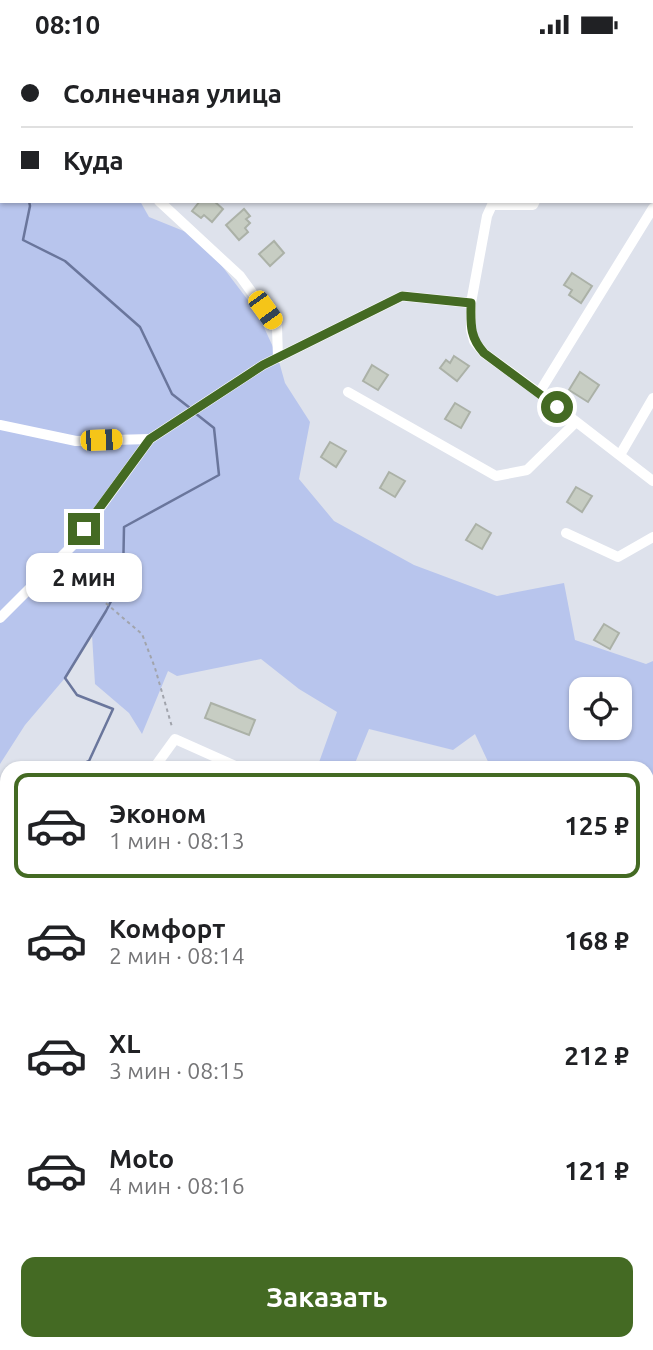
<!DOCTYPE html>
<html lang="ru">
<head>
<meta charset="utf-8">
<style>
	body { margin:0; font-family:Ubuntu,sans-serif; background:#f2f2f2; color:#202124; height:100vh; display:flex; flex-direction:column; font-size:26px; white-space:nowrap }
	* { box-sizing:border-box; margin:0 }
	p { font-size:23px; color:#757577 }
	.icon { flex:none; width:38px; height:38px; fill:none; stroke:currentColor; stroke-width:2; stroke-linecap:round; stroke-linejoin:round }
	.map { position:relative; flex:1; overflow:hidden }
	.drawer { position:absolute; left:0px; top:712px; width:654px; height:590px; display:flex; flex-direction:column; background:#fff; border-radius:21px 21px 0 0; box-shadow:0 2px 5px #0004 }
	.drawer>* { flex:none }
	.hud { position:absolute; left:0px; top:0px; width:654px; height:154px; box-shadow:0 2px 5px #0004; display:grid; align-content:center; height:154px; padding:0 21px; background:#fff }
	.buttons { position:absolute; left:569px; top:628px; display:grid; gap:14px }
	.buttons a { display:grid; place-items:center; width:63px; height:63px; border-radius:14px; background:#fff; box-shadow:0 2px 5px #0004; font-size:35px }
	.end { position:absolute; width:32px; height:32px; margin:-16px; border:9px solid #446a23; background:#fff; box-shadow:0 0 0 4px #fff }
	.from { border-radius:50% }
	.bubble { position:absolute; height:49px; border-radius:14px; background:#fff; box-shadow:0 2px 5px #0004; font-size:23px; font-weight:700; line-height:49px; text-align:center }
	.car { position:absolute; width:21px; height:42px; margin:-21px -10px; border-radius:9px; box-shadow:0 0 5px 2px #0007; background:linear-gradient(#f5c518 24%,#345 0 40%,#f5c518 0 76%,#345 0 86%,#f5c518 0) }
	.hud b { display:flex; align-items:center; gap:24px; height:66px; font-size:26px }
	.hud b+b { border-top:2px solid #e0e0e0 }
	.hud i { width:18px; height:18px; background:#202124 }
	ul { padding:12px 0 0; list-style:none }
	li { display:flex; align-items:center; gap:21px; height:105px; margin:0 14px 10px; padding:0 7px; border:4px solid transparent; border-radius:14px }
	li div { flex:1 }
	li b { display:block; font-size:26px }
	li em { font-style:normal; font-weight:700 }
	li.selected { border-color:#446a23 }
	li>.icon { width:63px; height:63px; stroke-width:1.5 }
	.primary-button { display:flex; gap:14px; margin-top:auto; padding:14px 21px }
	.primary-button a { flex:1; height:80px; border-radius:14px; background:#446a23; color:#fff; font-size:28px; font-weight:700; line-height:80px; text-align:center }
	.status { display:flex; justify-content:space-between; align-items:center; height:49px; padding:0 35px; background:#fff; direction:ltr }
	.status svg { height:19px; fill:currentColor }
	.map>svg:first-child { display:block }
</style>
</head>
<body>
<div class="status"><b>08:10</b><svg viewBox="0 0 49 12"><path d="M0 12V9h3v3zM5 12V6h3v6zM10 12V3h3v9zM15 12V0h3v12zM26 1h20v11H26zM47 4h2v5h-2z"/></svg></div>
<div class="map">
<svg width="653" height="1301" viewBox="0 0 653 1301">
	<rect width="100%" height="100%" fill="#dee2ec"/>
	<path fill="#b8c5ed" fill-rule="evenodd" d="M 0,0 L 112,0 L 111,2 L 2,2 L 2,152 L 140,152 L 149,168 L 196,187 L 219,213 L 257,263 L 278,309 L 285,334 L 310,373 L 299,430 L 334,472 L 414,516 L 497,547 L 564,534 L 575,591 L 646,615 L 653,612 L 653,849 L 648,843 L 648,719 L 491,719 L 475,685 L 453,701 L 369,680 L 353,719 L 317,719 L 337,663 L 299,640 L 261,610 L 177,627 L 168,622 L 142,685 L 129,664 L 95,635 L 92,586 L 65,629 L 25,676 L 0,715 ZM 581,640 L 620,640 L 620,679 L 581,679 Z"/>
	<g fill="none" stroke-linecap="round" stroke-linejoin="round">
		<g stroke="#6a769c" stroke-width="2.5">
			<polyline points="0,77 2,80"/>
			<polyline points="29,152 30,157 23,191 65,212 140,278 172,345 190,359"/>
			<polyline points="73,719 89,712 113,660 77,646 65,629 106,562 123,529 124,478 219,426 214,379 195,364"/>
			<polyline points="0,830 7,823"/>
		</g>
	</g>
	<g fill="#c7cdc3" stroke="#abb1a7" stroke-width="2">
		<polygon points="200,152 214,152 223,160 212,173 204,166 201,169 192,162"/>
		<polygon points="244,160 250,167 246,170 250,174 245,179 248,183 239,191 226,176"/>
		<polygon points="274,192 284,204 270,217 259,205"/>
		<polygon points="572,224 592,237 581,254 569,246 572,241 564,236"/>
		<polygon points="454,307 469,317 457,332 440,319 446,311 450,314"/>
		<polygon points="372,316 388,326 378,341 363,332"/>
		<polygon points="580,323 599,336 588,353 569,341"/>
		<polygon points="455,354 470,363 461,379 445,370"/>
		<polygon points="330,393 346,402 336,418 321,408"/>
		<polygon points="389,423 405,432 395,448 380,439"/>
		<polygon points="576,438 592,447 582,463 567,453"/>
		<polygon points="476,475 491,484 482,500 466,491"/>
		<polygon points="604,575 619,584 610,600 594,591"/>
		<polygon points="211,654 255,671 249,686 205,669"/>
	</g>
	<g fill="none" stroke-linecap="round" stroke-linejoin="round">
		<polyline stroke="#a1a4ac" stroke-width="2" stroke-dasharray="3.5 3.5" stroke-linecap="butt" points="77,507 81,519 102,551 142,585 155,619 172,678"/>
		<g stroke="#fff" stroke-width="10">
			<polyline points="145,2 146,0"/>
			<polyline points="276,2 278,0"/>
			<polyline points="628,2 629,0"/>
			<polyline points="159,152 240,227 277,278 278,309"/>
			<polyline points="535,152 533,156 492,156 487,167 471,254 471,281 474,292 484,304 539,344 653,432"/>
			<polyline points="348,343 496,427 527,421 576,373"/>
			<polyline points="539,344 653,159"/>
			<polyline points="0,376 76,392 150,390"/>
			<polyline points="620,406 653,349"/>
			<polyline points="566,484 618,508 653,488"/>
			<polyline points="0,569 73,496 150,390 263,316 402,247 471,254"/>
			<polyline points="154,719 175,690 240,719"/>
			<polyline points="648,1049 653,1053"/>
			<polyline points="0,1082 7,1086"/>
			<polyline points="648,1245 653,1248"/>
			<polyline points="377,1295 387,1301"/>
		</g>
	</g>
	<g fill="none" stroke-linecap="round" stroke-linejoin="round">
		<path stroke="#446a23" stroke-width="9" d="M 84,480 L 150,390 L 263,316 L 402,247 L 471,254 C 471,275 469,287 484,304 L 557,358"/>
	</g>
</svg>
<div class="buttons">
<a><svg class="icon" aria-label="locate" viewBox="0 0 24 24"><circle cx="12" cy="12" r="6"/><path d="M12 2v4M12 18v4M2 12h4M18 12h4"/></svg></a>
</div>
<i class="end from" style="left:557px;top:358px"></i>
<i class="end" style="left:84px;top:480px"></i>
<div class="bubble" style="left:26px;top:504px;width:116px">2 мин</div>
<i class="car" style="left:265px;top:261px;rotate:144deg"></i>
<i class="car" style="left:101px;top:391px;rotate:88deg"></i>
<div class="hud">
<b><i class="from"></i>Солнечная улица</b>
<b><i></i>Куда</b>
</div>
<section class="drawer">
<ul>
<li class="selected"><svg class="icon" aria-label="car" viewBox="0 0 24 24"><path d="M5 17H2v-5l4-1 3-4h7l3 4 3 1v5h-3M9 17h6M6 11h13"/><circle cx="7" cy="17" r="2"/><circle cx="17" cy="17" r="2"/></svg><div><b>Эконом</b><p>1 мин · 08:13</p></div><em>125 ₽</em></li>
<li><svg class="icon" aria-label="car" viewBox="0 0 24 24"><path d="M5 17H2v-5l4-1 3-4h7l3 4 3 1v5h-3M9 17h6M6 11h13"/><circle cx="7" cy="17" r="2"/><circle cx="17" cy="17" r="2"/></svg><div><b>Комфорт</b><p>2 мин · 08:14</p></div><em>168 ₽</em></li>
<li><svg class="icon" aria-label="car" viewBox="0 0 24 24"><path d="M5 17H2v-5l4-1 3-4h7l3 4 3 1v5h-3M9 17h6M6 11h13"/><circle cx="7" cy="17" r="2"/><circle cx="17" cy="17" r="2"/></svg><div><b>XL</b><p>3 мин · 08:15</p></div><em>212 ₽</em></li>
<li><svg class="icon" aria-label="car" viewBox="0 0 24 24"><path d="M5 17H2v-5l4-1 3-4h7l3 4 3 1v5h-3M9 17h6M6 11h13"/><circle cx="7" cy="17" r="2"/><circle cx="17" cy="17" r="2"/></svg><div><b>Moto</b><p>4 мин · 08:16</p></div><em>121 ₽</em></li>
</ul>
<div class="primary-button"><a>Заказать</a></div>
</section>
</div>
</body>
</html>
